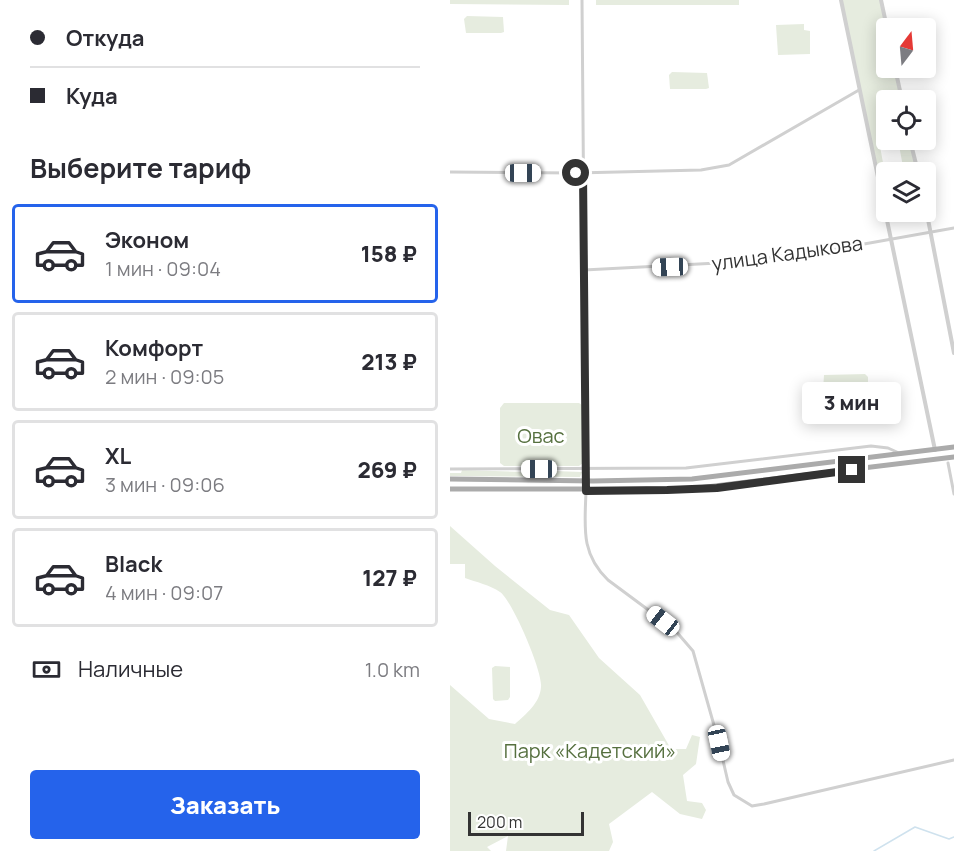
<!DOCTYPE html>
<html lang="ru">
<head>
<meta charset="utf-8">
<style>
	body { margin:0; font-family:Manrope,sans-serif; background:#f2f2f3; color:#2b2b33; height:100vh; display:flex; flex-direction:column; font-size:22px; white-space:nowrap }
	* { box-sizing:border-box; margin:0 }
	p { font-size:20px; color:#7c7c81 }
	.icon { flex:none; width:33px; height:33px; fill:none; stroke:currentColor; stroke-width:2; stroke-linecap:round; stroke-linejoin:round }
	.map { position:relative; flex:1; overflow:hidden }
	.side { display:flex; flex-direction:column; background:#fff; width:450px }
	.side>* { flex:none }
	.banner { display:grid; align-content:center; height:132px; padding:0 30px; background:#fff }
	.needle { width:39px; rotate:16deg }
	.controls { position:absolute; left:426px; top:18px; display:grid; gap:12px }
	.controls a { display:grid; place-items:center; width:60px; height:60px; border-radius:6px; background:#fff; box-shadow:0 3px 15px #0003; font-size:30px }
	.scale { position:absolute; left:18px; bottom:15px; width:116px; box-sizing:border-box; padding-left:6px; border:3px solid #333; border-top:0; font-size:16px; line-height:21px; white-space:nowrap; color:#333; -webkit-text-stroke:4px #fff; paint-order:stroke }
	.end { position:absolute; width:27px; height:27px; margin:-14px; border:8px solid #333; background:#fff; box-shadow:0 0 0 3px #fff }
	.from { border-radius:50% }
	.bubble { position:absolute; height:42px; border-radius:6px; background:#fff; box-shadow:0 3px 15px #0003; font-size:20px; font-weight:800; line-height:42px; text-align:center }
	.car { position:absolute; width:18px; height:36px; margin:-18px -9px; border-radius:8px; box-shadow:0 0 4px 2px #0007; background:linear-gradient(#fff 24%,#345 0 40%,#fff 0 76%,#345 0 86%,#fff 0) }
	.banner b { display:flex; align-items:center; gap:21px; height:57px; font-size:22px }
	.banner b+b { border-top:2px solid #e1e1e2 }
	.banner i { width:15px; height:15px; background:#2b2b33 }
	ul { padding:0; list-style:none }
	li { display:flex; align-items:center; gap:18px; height:99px; margin:0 12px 9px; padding:0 18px; border:3px solid #e1e1e2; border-radius:6px }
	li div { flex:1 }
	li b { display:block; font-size:22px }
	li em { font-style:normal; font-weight:800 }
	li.active { border-color:#2563eb }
	li>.icon { width:54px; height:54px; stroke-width:1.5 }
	h2 { padding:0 30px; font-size:27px; line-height:72px }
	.pay { display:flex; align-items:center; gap:15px; height:66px; padding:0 30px; font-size:22px }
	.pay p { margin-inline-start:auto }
	.primary-button { display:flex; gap:12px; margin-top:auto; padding:12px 30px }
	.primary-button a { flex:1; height:69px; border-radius:6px; background:#2563eb; color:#fff; font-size:24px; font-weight:800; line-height:69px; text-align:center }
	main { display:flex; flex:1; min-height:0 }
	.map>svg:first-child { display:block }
</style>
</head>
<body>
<main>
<section class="side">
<div class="banner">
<b><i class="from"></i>Откуда</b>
<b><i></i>Куда</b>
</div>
<h2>Выберите тариф</h2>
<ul>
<li class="active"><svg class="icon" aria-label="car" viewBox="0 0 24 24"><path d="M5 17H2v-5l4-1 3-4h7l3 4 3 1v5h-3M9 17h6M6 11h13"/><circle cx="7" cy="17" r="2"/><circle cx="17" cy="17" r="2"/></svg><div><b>Эконом</b><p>1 мин · 09:04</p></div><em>158 ₽</em></li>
<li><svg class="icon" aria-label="car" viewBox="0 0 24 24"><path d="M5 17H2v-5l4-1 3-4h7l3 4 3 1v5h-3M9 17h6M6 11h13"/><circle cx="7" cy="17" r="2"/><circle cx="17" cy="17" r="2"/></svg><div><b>Комфорт</b><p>2 мин · 09:05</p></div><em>213 ₽</em></li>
<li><svg class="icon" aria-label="car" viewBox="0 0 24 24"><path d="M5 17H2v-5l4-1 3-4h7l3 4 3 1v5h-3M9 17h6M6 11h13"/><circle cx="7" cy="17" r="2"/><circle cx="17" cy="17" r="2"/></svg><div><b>XL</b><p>3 мин · 09:06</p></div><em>269 ₽</em></li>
<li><svg class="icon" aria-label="car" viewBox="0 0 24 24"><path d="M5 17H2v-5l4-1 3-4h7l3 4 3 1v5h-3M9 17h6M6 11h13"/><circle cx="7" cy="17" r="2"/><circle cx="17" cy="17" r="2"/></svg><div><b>Black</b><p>4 мин · 09:07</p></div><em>127 ₽</em></li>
</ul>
<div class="pay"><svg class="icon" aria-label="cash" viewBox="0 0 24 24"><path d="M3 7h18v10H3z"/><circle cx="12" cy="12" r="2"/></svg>Наличные<p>1.0 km</p></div>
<div class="primary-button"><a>Заказать</a></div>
</section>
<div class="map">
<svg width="504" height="851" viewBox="0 0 504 851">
	<rect width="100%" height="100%" fill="#fff"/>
	<g fill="#e6ecdf">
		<polygon points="0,0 119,0 119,5 0,4"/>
		<rect x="146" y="0" width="143" height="5"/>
		<polygon points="391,0 430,0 436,30 436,68 445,68 452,100 436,100 436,128 427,130 436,179 436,190 429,182"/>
		<polygon points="17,16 53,17 54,32 51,33 16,33 14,19"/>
		<polygon points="354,24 354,30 360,31 360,54 328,55 326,25"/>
		<polygon points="222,72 257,73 259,88 256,89 220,89 219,75"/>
		<polygon points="448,140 460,140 468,172 454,172"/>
		<polygon points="415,374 418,377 418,388 415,391 376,392 373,390 374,375"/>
		<polygon points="54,403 129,403 132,405 133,463 129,466 54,466 50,463 50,408"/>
		<polygon points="12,470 102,473 104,471 132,472 130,477 0,476 0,473 11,473"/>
		<path d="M 0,526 L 45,566 L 100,610 L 119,615 L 149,658 L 190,695 L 221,749 L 236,749 L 242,735 L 250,737 L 246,764 L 233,775 L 237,801 L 252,803 L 256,810 L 252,819 L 230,814 L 202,792 L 159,824 L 163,842 L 159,851 L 56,851 L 58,836 L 37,847 L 41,851 L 0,851 L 0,685 L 39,719 L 65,724 C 76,714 90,703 91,687 C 93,672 62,600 50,592 C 40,585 26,582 15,578 L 15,564 L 0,564 Z"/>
		<polygon points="45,666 60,667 60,697 58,700 45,701 43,699 42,668"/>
	</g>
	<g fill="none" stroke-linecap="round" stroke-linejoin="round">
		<polyline stroke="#cfe2ee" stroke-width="1.5" points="424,851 465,827 499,839 504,837"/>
		<g stroke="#d0d0d0" stroke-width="3">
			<polyline points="132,0 136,481"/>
			<polyline points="0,172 126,173 251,170 279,165 409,90"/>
			<polyline points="134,270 287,262 386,249 504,228"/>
			<polyline points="498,463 504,494"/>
			<polyline points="0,469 236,468 421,446 438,448 449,453"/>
			<path d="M 136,491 C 135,526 130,553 158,580 L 224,629 L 243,651 L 269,743 L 278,782 L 284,795 L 302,806 L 314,804 L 504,760"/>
		</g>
		<g stroke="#d0d0d0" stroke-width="4">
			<polyline points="391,0 485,450"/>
			<polyline points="431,0 437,28"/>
			<polyline points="445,68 452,100"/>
			<polyline points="460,140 468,172"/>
			<polyline points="476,209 504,353"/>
		</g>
		<g stroke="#ababab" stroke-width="5">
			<polyline points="0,479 143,481 242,479 504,447"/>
			<polyline points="0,489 240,489 504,457"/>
		</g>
	</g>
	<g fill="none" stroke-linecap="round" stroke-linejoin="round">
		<polyline stroke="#333" stroke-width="8" points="126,173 133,172 136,491 217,490 267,488 402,470"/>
	</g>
	<g text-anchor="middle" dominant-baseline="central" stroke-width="6" stroke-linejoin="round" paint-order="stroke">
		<g font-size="20" fill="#333" stroke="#fff">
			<text transform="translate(337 253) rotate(-8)">улица Кадыкова</text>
		</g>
		<g font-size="20" fill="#56703f" stroke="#fff">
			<text x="91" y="435">Овас</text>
			<text x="140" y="750">Парк «Кадетский»</text>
		</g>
	</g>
</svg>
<div class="controls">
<a><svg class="needle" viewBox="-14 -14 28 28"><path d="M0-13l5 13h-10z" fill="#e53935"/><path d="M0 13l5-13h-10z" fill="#7c7c81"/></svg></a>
<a><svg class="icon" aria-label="locate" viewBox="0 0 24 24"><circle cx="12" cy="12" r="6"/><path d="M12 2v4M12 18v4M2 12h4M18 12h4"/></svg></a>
<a><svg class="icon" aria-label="layers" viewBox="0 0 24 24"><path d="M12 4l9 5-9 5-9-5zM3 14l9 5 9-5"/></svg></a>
</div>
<div class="scale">200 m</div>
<i class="end from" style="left:126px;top:173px"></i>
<i class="end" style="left:402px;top:470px"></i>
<div class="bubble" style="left:352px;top:382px;width:99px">3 мин</div>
<i class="car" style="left:73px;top:173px;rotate:90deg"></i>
<i class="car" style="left:220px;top:267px;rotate:268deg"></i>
<i class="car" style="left:89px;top:469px;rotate:270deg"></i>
<i class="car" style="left:213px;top:621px;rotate:308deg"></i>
<i class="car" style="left:269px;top:743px;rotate:168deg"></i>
</div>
</main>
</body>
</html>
